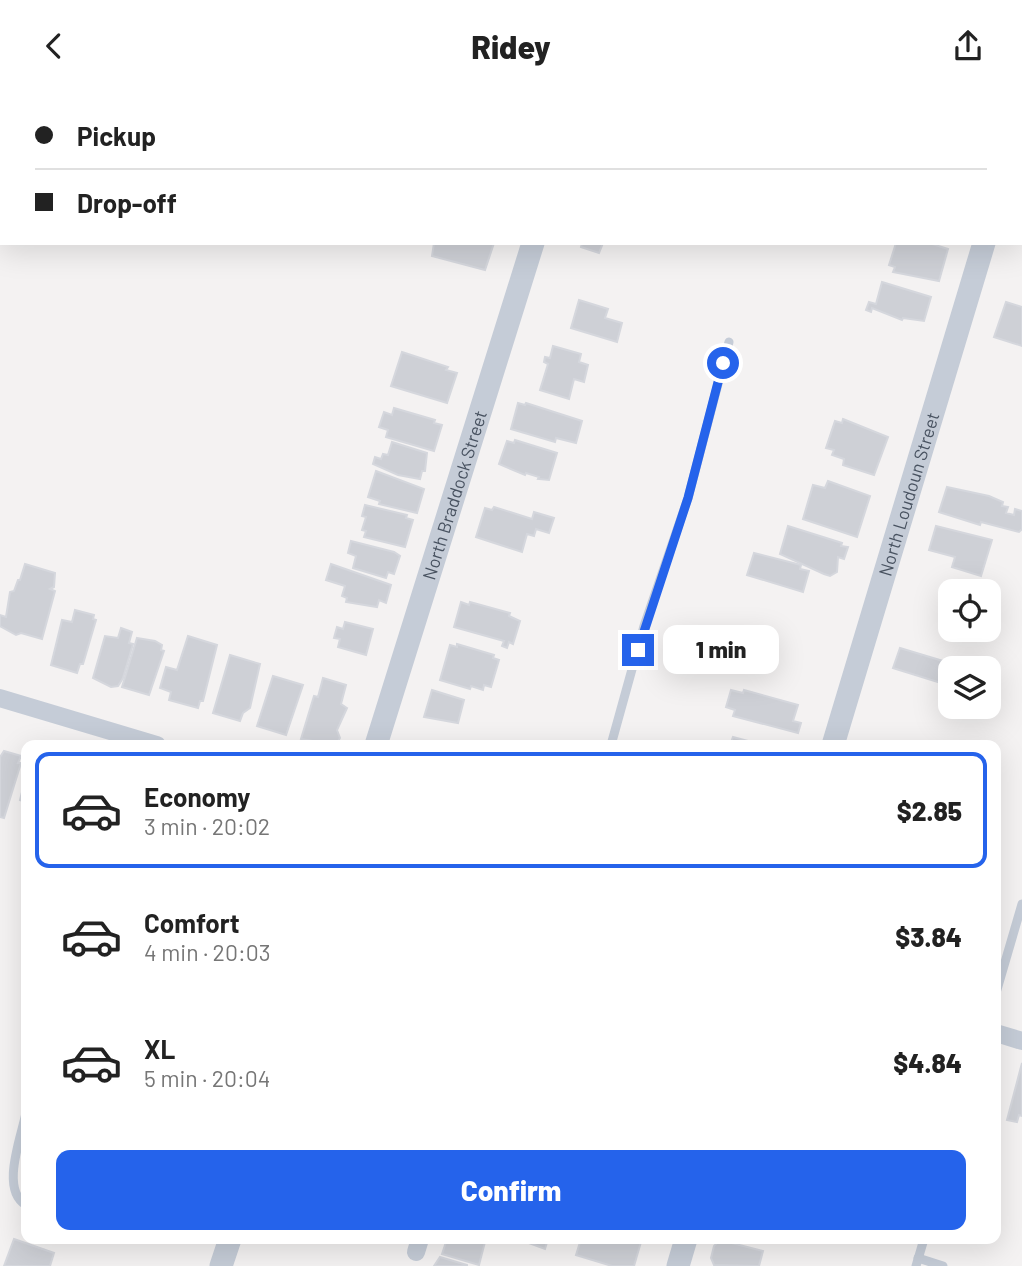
<!DOCTYPE html>
<html lang="en">
<head>
<meta charset="utf-8">
<style>
	body { margin:0; font-family:Barlow,sans-serif; background:#f6f6f6; color:#222; height:100vh; display:flex; flex-direction:column; font-size:26px; white-space:nowrap }
	* { box-sizing:border-box; margin:0 }
	p { font-size:23px; color:#767676 }
	.icon { flex:none; width:38px; height:38px; fill:none; stroke:currentColor; stroke-width:2; stroke-linecap:round; stroke-linejoin:round }
	.map { position:relative; flex:1; overflow:hidden }
	.drawer { position:absolute; left:21px; top:649px; width:980px; height:504px; display:flex; flex-direction:column; background:#fff; border-radius:14px; box-shadow:0 7px 28px #0002 }
	.drawer>* { flex:none }
	.guide { position:absolute; left:0px; top:0px; width:1022px; height:154px; box-shadow:0 7px 28px #0002; display:grid; align-content:center; height:154px; padding:0 35px; background:#fff }
	.controls { position:absolute; left:938px; top:488px; display:grid; gap:14px }
	.controls a { display:grid; place-items:center; width:63px; height:63px; border-radius:14px; background:#fff; box-shadow:0 7px 28px #0002; font-size:35px }
	.end { position:absolute; width:32px; height:32px; margin:-16px; border:9px solid #2563eb; background:#fff; box-shadow:0 0 0 4px #fff }
	.from { border-radius:50% }
	.bubble { position:absolute; height:49px; border-radius:14px; background:#fff; box-shadow:0 7px 28px #0002; font-size:23px; font-weight:800; line-height:49px; text-align:center }
	.guide b { display:flex; align-items:center; gap:24px; height:66px; font-size:26px }
	.guide b+b { border-top:2px solid #e0e0e0 }
	.guide i { width:18px; height:18px; background:#222 }
	ul { padding:12px 0 0; list-style:none }
	li { display:flex; align-items:center; gap:21px; height:116px; margin:0 14px 10px; padding:0 21px; border:4px solid transparent; border-radius:14px }
	li div { flex:1 }
	li b { display:block; font-size:26px }
	li em { font-style:normal; font-weight:800 }
	li.on { border-color:#2563eb }
	li>.icon { width:63px; height:63px; stroke-width:1.5 }
	.primary-button { display:flex; gap:14px; margin-top:auto; padding:14px 35px }
	.primary-button a { flex:1; height:80px; border-radius:14px; background:#2563eb; color:#fff; font-size:28px; font-weight:800; line-height:80px; text-align:center }
	header { display:flex; justify-content:space-between; align-items:center; height:91px; padding:0 35px; background:#fff; font-size:32px; font-weight:800 }
	.map>svg:first-child { display:block }
</style>
</head>
<body>
<header><svg class="icon" aria-label="back" viewBox="0 0 24 24"><path d="M15 5l-7 7 7 7"/></svg>Ridey<svg class="icon" aria-label="share" viewBox="0 0 24 24"><path d="M12 15V3M7 8l5-5 5 5M5 13v7h14v-7"/></svg></header>
<div class="map">
<svg width="1022" height="1175" viewBox="0 0 1022 1175">
	<rect width="100%" height="100%" fill="#f4f2f2"/>
	<g fill="#ced0d6" stroke="#d5d7dd" stroke-width="2">
		<polygon points="941,0 995,0 995,2"/>
		<polygon points="0,7 2,8 0,71"/>
		<polygon points="434,152 494,152 485,179 432,165"/>
		<polygon points="582,152 603,152 599,162 581,156"/>
		<polygon points="896,152 929,152 948,158 939,190 893,181 895,176 889,174"/>
		<polygon points="882,191 931,206 924,230 903,227 902,229 872,217 871,221 866,219 869,211 876,213"/>
		<polygon points="579,209 608,218 605,227 622,232 617,251 571,237"/>
		<polygon points="1006,211 1022,216 1022,255 994,246"/>
		<polygon points="553,255 581,263 579,271 588,274 584,291 574,288 569,308 540,299 548,273 544,271 545,266 550,267"/>
		<polygon points="402,261 448,276 446,279 457,282 447,312 391,295"/>
		<polygon points="518,312 525,314 526,312 582,330 576,352 556,347 555,351 511,338"/>
		<polygon points="394,317 435,329 434,332 442,334 434,360 386,346 388,339 379,336 384,321 392,324"/>
		<polygon points="843,328 888,346 874,384 843,374 844,368 832,364 834,359 826,357 835,330 842,332"/>
		<polygon points="515,349 557,362 549,389 538,388 539,386 526,382 525,384 499,373 507,350 514,352"/>
		<polygon points="392,351 427,362 425,380 422,380 420,388 398,384 373,373 375,366 381,368 383,363 388,364"/>
		<polygon points="376,380 424,398 417,422 379,413 380,410 368,406"/>
		<polygon points="828,390 870,405 857,446 803,428 813,394 825,397"/>
		<polygon points="947,396 989,405 1003,411 1002,415 1008,416 1006,422 1014,424 1015,418 1022,420 1022,438 1019,441 981,431 980,434 939,421"/>
		<polygon points="365,414 407,424 406,427 413,429 405,456 364,446 366,440 362,439 366,426 362,425"/>
		<polygon points="494,416 532,428 534,421 554,427 549,442 536,438 534,445 527,443 522,461 476,446 485,417 492,419"/>
		<polygon points="788,435 842,452 841,455 848,456 844,468 838,466 837,481 830,485 824,483 780,463"/>
		<polygon points="936,435 992,449 981,485 952,476 955,466 929,459"/>
		<polygon points="351,450 394,461 400,465 394,483 388,481 386,487 353,477 356,465 348,462"/>
		<polygon points="754,462 801,474 800,478 809,480 803,501 747,484"/>
		<polygon points="25,473 55,482 54,496 50,498 55,500 42,548 21,542 16,544 0,535 0,524 6,526 10,501 14,500 18,489 20,489"/>
		<polygon points="331,473 391,494 386,512 379,509 377,516 346,511 347,507 342,505 345,495 326,489"/>
		<polygon points="461,511 469,514 470,511 510,522 509,525 520,530 513,553 509,551 507,557 502,555 504,550 454,536"/>
		<polygon points="75,519 94,524 93,528 96,529 83,573 80,573 77,582 51,574 62,529 72,531"/>
		<polygon points="345,531 373,538 366,564 338,556 340,548 334,547 337,536 343,538"/>
		<polygon points="121,537 132,541 129,552 133,553 123,587 118,595 111,596 93,587 105,545 118,547"/>
		<polygon points="188,545 217,554 203,610 200,610 198,617 169,609 171,601 160,597 166,576 177,579"/>
		<polygon points="137,547 155,550 162,554 161,559 164,560 149,604 122,596"/>
		<polygon points="457,553 494,564 493,567 499,569 491,596 484,594 483,599 471,595 470,598 440,589 450,554 457,556"/>
		<polygon points="900,557 943,570 940,579 945,581 941,592 893,577"/>
		<polygon points="230,564 260,573 250,617 243,622 240,630 213,622"/>
		<polygon points="273,585 303,594 286,644 257,635"/>
		<polygon points="323,587 346,594 341,613 347,617 337,639 340,647 336,654 301,648 314,605 318,606"/>
		<polygon points="432,599 464,609 458,632 424,626"/>
		<polygon points="731,599 743,602 744,599 798,614 793,630 801,632 798,642 733,625 735,619 726,616"/>
		<polygon points="733,646 763,654 730,654"/>
		<polygon points="4,660 21,665 18,672 21,672 4,727 0,726 0,666"/>
		<polygon points="26,685 26,711 20,709"/>
		<polygon points="1022,972 1022,1025 1019,1024 1017,1031 1007,1029"/>
		<polygon points="14,1148 54,1162 50,1175 4,1175"/>
		<polygon points="447,1148 485,1151 479,1174 442,1163"/>
		<polygon points="518,1148 548,1148 545,1158"/>
		<polygon points="581,1148 632,1148 641,1151 634,1175 612,1175 576,1164"/>
		<polygon points="720,1149 763,1160 759,1175 714,1174 711,1167 714,1155"/>
		<polygon points="440,1166 467,1174 467,1175 434,1175"/>
	</g>
	<g fill="none" stroke-linecap="round" stroke-linejoin="round">
		<g stroke="#c5ccd7" stroke-width="9">
			<polyline points="17,0 22,2"/>
			<polyline points="692,2 693,0"/>
			<polyline points="611,654 644,535 688,407 729,251"/>
			<polyline points="996,902 1022,813"/>
			<path d="M 26,1022 C 21,1047 0,1099 26,1114"/>
			<polyline points="918,1167 943,1175"/>
			<polyline points="916,1175 924,1148"/>
		</g>
		<g stroke="#c5ccd7" stroke-width="18">
			<polyline points="0,607 157,654"/>
			<polyline points="996,942 1022,950"/>
			<polyline points="416,1161 420,1148"/>
		</g>
		<g stroke="#c5ccd7" stroke-width="23">
			<polyline points="579,2 579,0"/>
			<polyline points="1020,31 1022,26"/>
			<path id="s1" d="M 376,654 L 533,152"/>
			<path id="s2" d="M 833,654 L 984,152"/>
			<polyline points="221,1175 230,1148"/>
			<polyline points="678,1175 686,1148"/>
		</g>
	</g>
	<g fill="none" stroke-linecap="round" stroke-linejoin="round">
		<polyline stroke="#2563eb" stroke-width="9" points="638,559 688,407 723,272"/>
	</g>
	<g text-anchor="middle" dominant-baseline="central" stroke-width="6" stroke-linejoin="round" paint-order="stroke">
		<g font-size="18" fill="#485260" stroke="#fff">
			<text stroke="none"><textPath href="#s1" startOffset="262">North Braddock Street</textPath></text>
			<text stroke="none"><textPath href="#s2" startOffset="262">North Loudoun Street</textPath></text>
		</g>
	</g>
</svg>
<div class="controls">
<a><svg class="icon" aria-label="locate" viewBox="0 0 24 24"><circle cx="12" cy="12" r="6"/><path d="M12 2v4M12 18v4M2 12h4M18 12h4"/></svg></a>
<a><svg class="icon" aria-label="layers" viewBox="0 0 24 24"><path d="M12 4l9 5-9 5-9-5zM3 14l9 5 9-5"/></svg></a>
</div>
<i class="end from" style="left:723px;top:272px"></i>
<i class="end" style="left:638px;top:559px"></i>
<div class="bubble" style="left:663px;top:534px;width:116px">1 min</div>
<div class="guide">
<b><i class="from"></i>Pickup</b>
<b><i></i>Drop-off</b>
</div>
<section class="drawer">
<ul>
<li class="on"><svg class="icon" aria-label="car" viewBox="0 0 24 24"><path d="M5 17H2v-5l4-1 3-4h7l3 4 3 1v5h-3M9 17h6M6 11h13"/><circle cx="7" cy="17" r="2"/><circle cx="17" cy="17" r="2"/></svg><div><b>Economy</b><p>3 min · 20:02</p></div><em>$2.85</em></li>
<li><svg class="icon" aria-label="car" viewBox="0 0 24 24"><path d="M5 17H2v-5l4-1 3-4h7l3 4 3 1v5h-3M9 17h6M6 11h13"/><circle cx="7" cy="17" r="2"/><circle cx="17" cy="17" r="2"/></svg><div><b>Comfort</b><p>4 min · 20:03</p></div><em>$3.84</em></li>
<li><svg class="icon" aria-label="car" viewBox="0 0 24 24"><path d="M5 17H2v-5l4-1 3-4h7l3 4 3 1v5h-3M9 17h6M6 11h13"/><circle cx="7" cy="17" r="2"/><circle cx="17" cy="17" r="2"/></svg><div><b>XL</b><p>5 min · 20:04</p></div><em>$4.84</em></li>
</ul>
<div class="primary-button"><a>Confirm</a></div>
</section>
</div>
</body>
</html>
